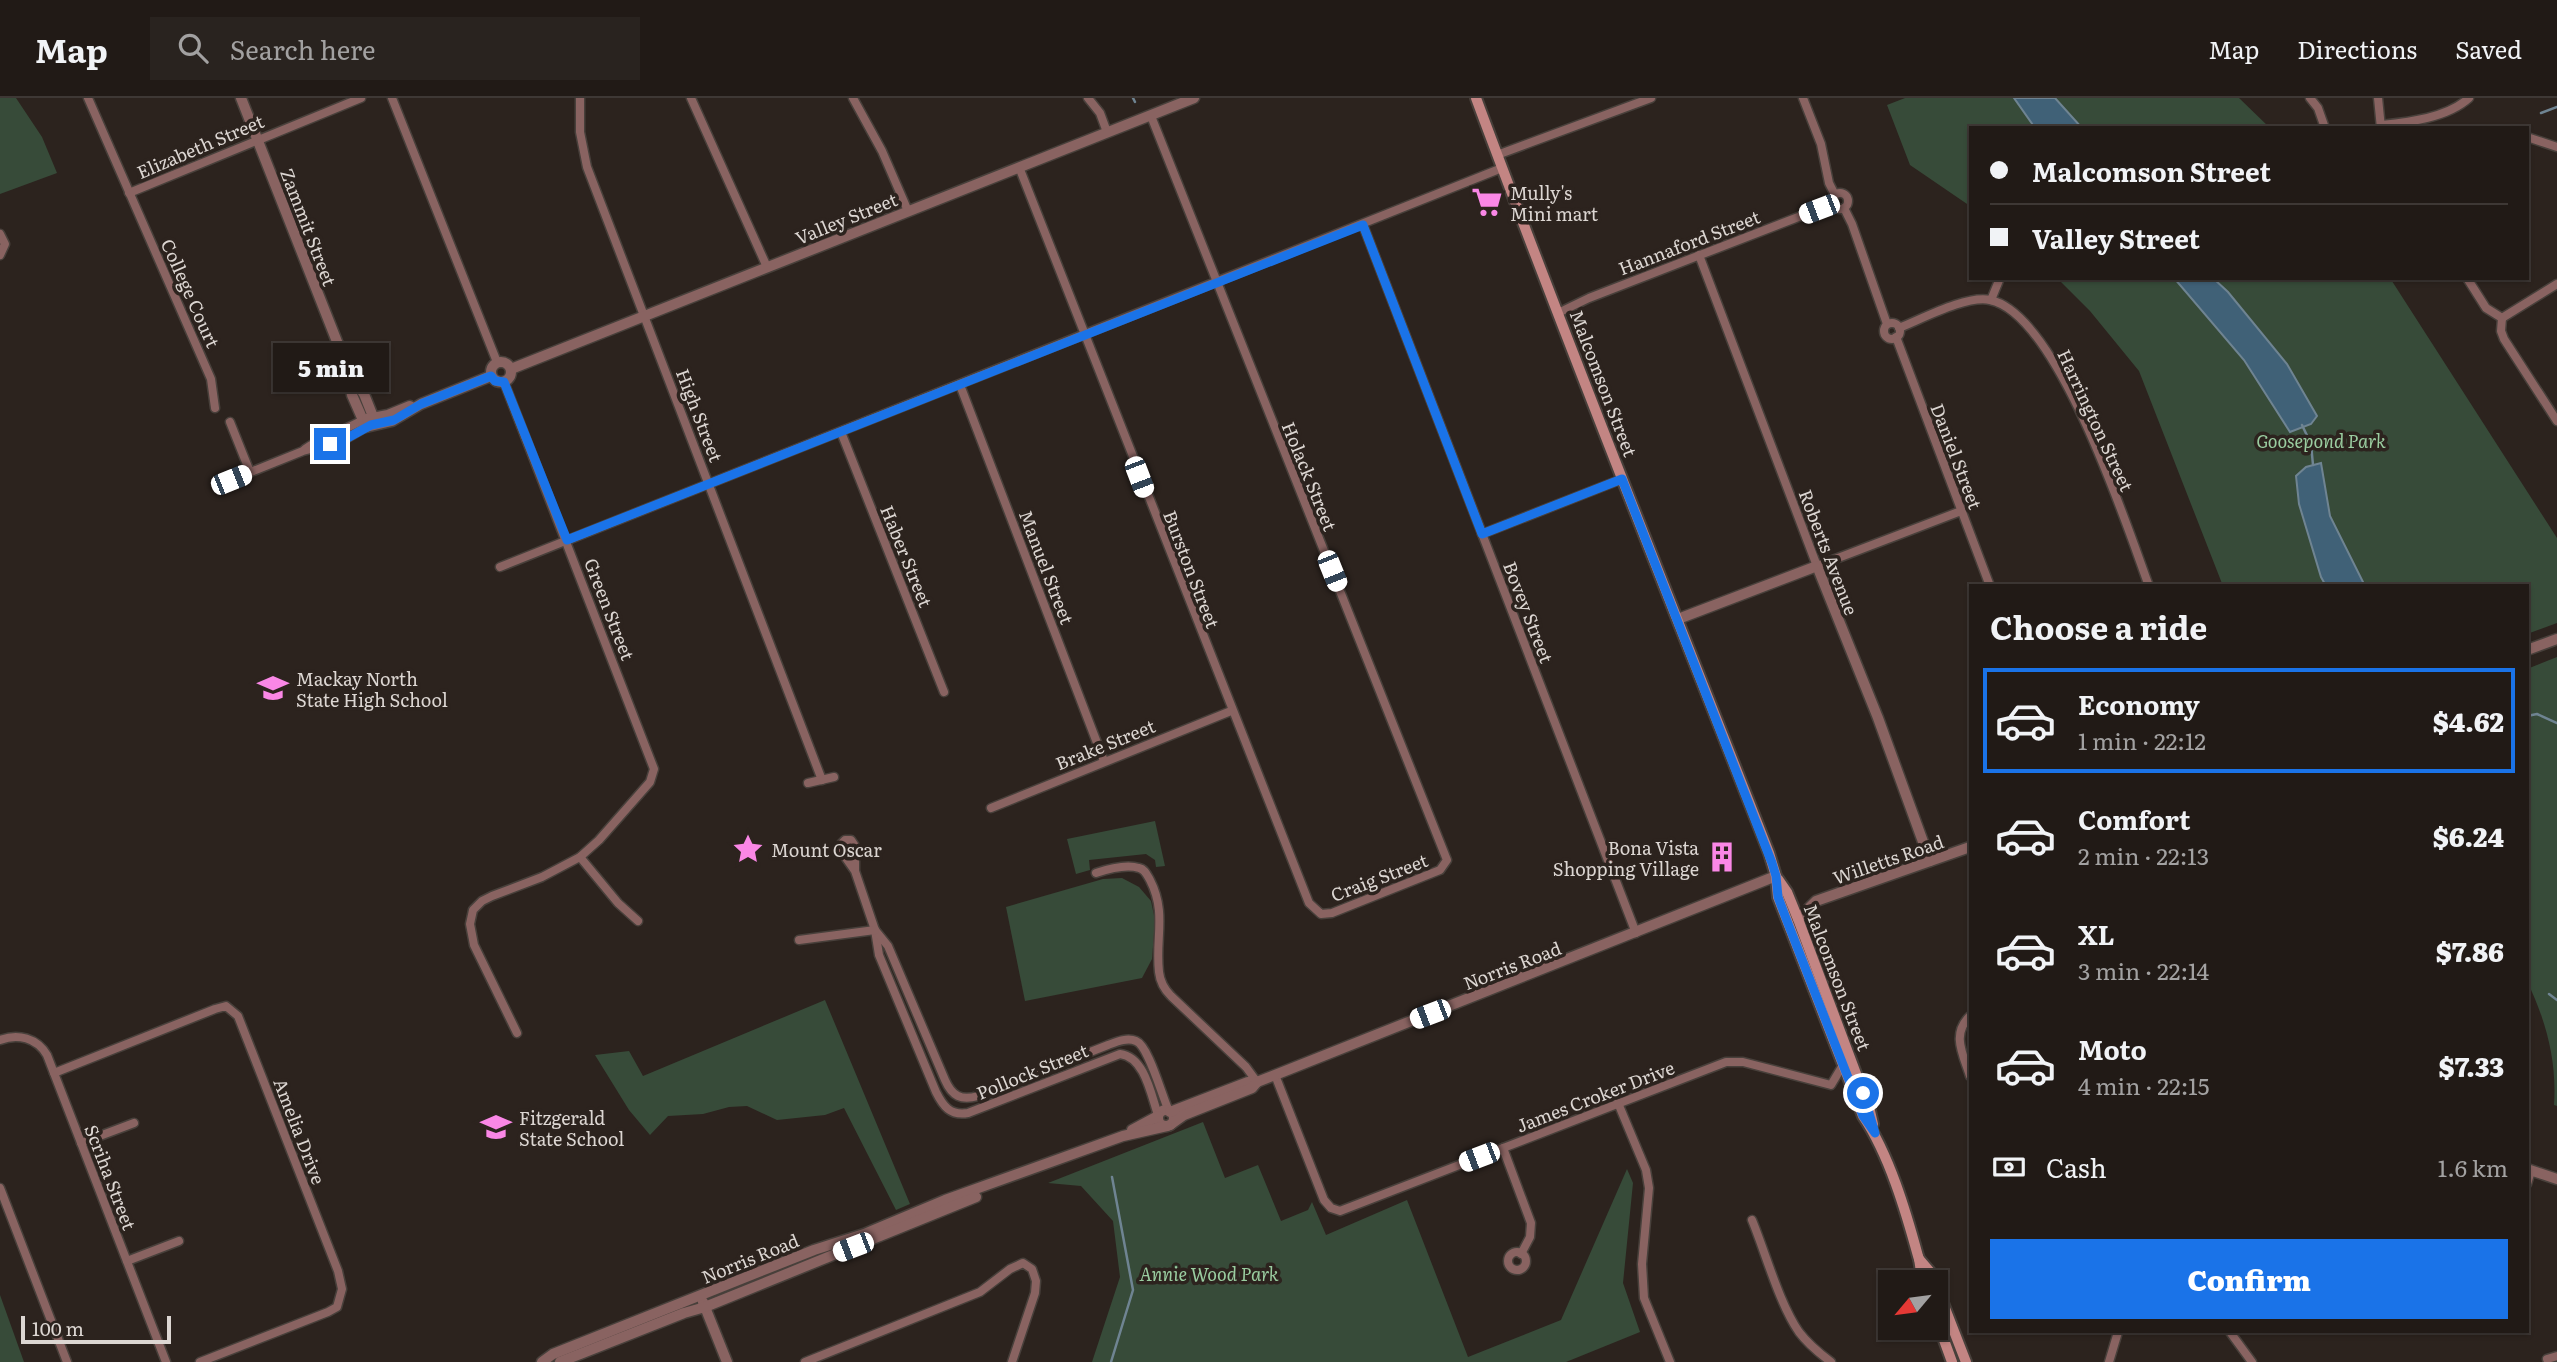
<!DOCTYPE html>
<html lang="en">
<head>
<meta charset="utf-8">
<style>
	body { margin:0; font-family:Literata,serif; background:#29231f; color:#f1f3f6; height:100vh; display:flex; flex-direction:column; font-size:26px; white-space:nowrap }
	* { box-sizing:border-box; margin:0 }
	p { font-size:23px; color:#a2a1a1 }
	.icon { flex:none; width:38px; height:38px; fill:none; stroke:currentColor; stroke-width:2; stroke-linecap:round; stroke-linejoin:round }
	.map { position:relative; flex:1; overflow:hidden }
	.sheet { position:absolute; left:1969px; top:486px; width:560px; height:749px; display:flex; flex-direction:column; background:#211a16; border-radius:0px; box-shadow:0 2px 5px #0004,0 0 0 2px #3e3835 }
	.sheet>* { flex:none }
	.hud { position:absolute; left:1969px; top:28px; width:560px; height:154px; border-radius:0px; box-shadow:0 2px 5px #0004,0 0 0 2px #3e3835; display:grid; align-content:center; height:154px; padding:0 21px; background:#211a16 }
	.needle { width:46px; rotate:241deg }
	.buttons { position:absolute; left:1878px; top:1172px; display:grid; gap:14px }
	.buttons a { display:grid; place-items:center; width:70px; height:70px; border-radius:0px; background:#211a16; box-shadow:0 2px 5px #0004,0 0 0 2px #3e3835; font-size:35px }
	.scale { position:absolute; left:21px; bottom:18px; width:150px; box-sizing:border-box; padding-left:7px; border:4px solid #dcd6d2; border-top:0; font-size:19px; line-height:24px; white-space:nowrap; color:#dcd6d2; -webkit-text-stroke:5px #2c231e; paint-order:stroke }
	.end { position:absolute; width:32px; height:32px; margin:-16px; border:9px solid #1a73e8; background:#fff; box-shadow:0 0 0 4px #fff }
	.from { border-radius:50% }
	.bubble { position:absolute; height:49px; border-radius:0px; background:#211a16; box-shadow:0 2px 5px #0004,0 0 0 2px #3e3835; font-size:23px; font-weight:800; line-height:49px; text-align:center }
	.car { position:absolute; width:21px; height:42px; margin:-21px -10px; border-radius:9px; box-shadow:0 0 5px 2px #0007; background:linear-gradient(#fff 24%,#345 0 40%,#fff 0 76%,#345 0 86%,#fff 0) }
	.hud b { display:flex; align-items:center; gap:24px; height:66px; font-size:26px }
	.hud b+b { border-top:2px solid #3e3835 }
	.hud i { width:18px; height:18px; background:#f1f3f6 }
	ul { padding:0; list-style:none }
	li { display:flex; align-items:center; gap:21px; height:105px; margin:0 14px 10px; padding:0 7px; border:4px solid transparent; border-radius:0px }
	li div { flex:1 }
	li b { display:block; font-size:26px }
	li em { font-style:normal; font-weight:800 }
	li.current { border-color:#1a73e8 }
	li>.icon { width:63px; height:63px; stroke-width:1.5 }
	h2 { padding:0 21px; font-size:32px; line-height:84px }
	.pay { display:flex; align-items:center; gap:18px; height:77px; padding:0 21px; font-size:26px }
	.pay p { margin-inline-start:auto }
	.button { display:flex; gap:14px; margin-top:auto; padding:14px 21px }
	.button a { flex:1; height:80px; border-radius:0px; background:#1a73e8; color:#fff; font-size:28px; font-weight:800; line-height:80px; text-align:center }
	header { display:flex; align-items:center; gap:42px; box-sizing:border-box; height:98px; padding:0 35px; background:#211a16; border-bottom:2px solid #3e3835 }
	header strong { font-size:33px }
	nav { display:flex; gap:38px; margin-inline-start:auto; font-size:24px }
	.search { width:490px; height:63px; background:#29231f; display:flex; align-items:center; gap:18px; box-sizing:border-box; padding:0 24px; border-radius:0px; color:#a2a1a1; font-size:26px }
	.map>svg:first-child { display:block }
</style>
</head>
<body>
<header>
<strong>Map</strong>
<div class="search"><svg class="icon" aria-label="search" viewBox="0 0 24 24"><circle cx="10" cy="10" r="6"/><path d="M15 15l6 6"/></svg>Search here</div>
<nav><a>Map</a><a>Directions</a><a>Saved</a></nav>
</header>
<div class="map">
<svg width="2557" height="1264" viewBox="0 0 2557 1264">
	<rect width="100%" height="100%" fill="#2c231e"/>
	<g fill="#374b39">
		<polygon points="0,0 16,0 42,39 57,75 0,96"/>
		<polygon points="1905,0 2239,0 2270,30 1970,30 1970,108 1910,67 1887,7"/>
		<polygon points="2057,180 2390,180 2557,440 2557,525 2527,536 2527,488 2223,488 2139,273 2090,213"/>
		<path d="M 2557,559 L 2557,1008 L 2554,1007 C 2557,962 2546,923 2527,883 L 2527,571 Z"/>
		<polygon points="1155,723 1165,768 1156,769 1155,762 1146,756 1089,762 1090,772 1076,776 1067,741"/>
		<polygon points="1122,780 1139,789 1151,803 1155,822 1152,861 1142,880 1025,903 1006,809 1103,781"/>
		<polygon points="825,902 910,1106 896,1112 844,1010 825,1017 777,1022 747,1008 729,1009 703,1016 668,1018 650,1037 629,1012 595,957 629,953 643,978"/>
		<polygon points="1203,1024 1225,1080 1258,1067 1281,1123 1308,1112 1312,1104 1326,1137 1407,1102 1468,1259 1561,1222 1627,1071 1633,1085 1623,1185 1640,1234 1566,1264 1092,1264 1120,1179 1113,1123 1081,1088 1048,1085"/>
		<polygon points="0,1197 24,1264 0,1264"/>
	</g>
	<g fill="#406177" stroke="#6f8492" stroke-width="2">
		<polygon points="2014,0 2055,0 2082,30 2035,30"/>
		<polygon points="2174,180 2213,180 2228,194 2287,266 2317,318 2311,326 2290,334 2244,262"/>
		<polygon points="2321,365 2330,418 2365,488 2326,488 2321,479 2299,406 2296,378 2306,369"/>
	</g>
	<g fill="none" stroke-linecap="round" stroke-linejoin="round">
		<g stroke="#6f8492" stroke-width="2.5">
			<polyline points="1133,0 1135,4"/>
			<polyline points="2541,15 2557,9"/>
			<polyline points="2302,327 2311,346 2313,367"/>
			<polyline points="2527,618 2537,616 2557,625"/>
			<polyline points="2549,896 2557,902"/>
			<polyline points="1111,1264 1133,1192 1112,1079"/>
		</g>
		<g stroke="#48403b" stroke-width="11">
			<g id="minor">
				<polyline points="88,0 211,281 215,310"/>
				<polyline points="392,0 497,264"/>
				<polyline points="580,0 580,34 587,69 822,682"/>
				<polyline points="691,0 767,169"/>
				<polyline points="853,0 882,53 908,113"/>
				<polyline points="1088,0 1100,15 1107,34"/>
				<polyline points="1803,0 1821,46 1829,85 1835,97"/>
				<polyline points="2310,0 2318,10 2325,30"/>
				<polyline points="2378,0 2381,30"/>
				<path d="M 2381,27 C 2409,24 2447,20 2469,0"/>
				<polyline points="2527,39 2557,49"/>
				<polyline points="1497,57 1651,0"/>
				<polyline points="1019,69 1309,805 1321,816 1332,815 1440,772 1447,762 1151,18"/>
				<polyline points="129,95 361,0"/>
				<circle cx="1840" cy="103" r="8"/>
				<polyline points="1844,110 1852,126 1887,226"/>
				<polyline points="1363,127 1636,835"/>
				<polyline points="0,136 5,146 0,157"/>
				<polyline points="1699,157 1817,468 1961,413"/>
				<polyline points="2467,180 2486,210 2502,220 2501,233 2504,241 2557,323"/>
				<polyline points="1991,202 2000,180"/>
				<polyline points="1558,215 1589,200 1832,106"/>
				<polyline points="2502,220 2557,186"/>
				<circle cx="1892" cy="233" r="8"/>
				<path d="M 1899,230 C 1922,221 1966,197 1990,202 C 2058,216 2126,426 2149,488"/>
				<polyline points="1896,239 1990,488"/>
				<polyline points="504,284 654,671 650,684 599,742 580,759 542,779 492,798 482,803 473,812 470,826 474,847 517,935"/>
				<polyline points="960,287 1104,663"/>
				<polyline points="230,324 250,374"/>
				<polyline points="841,334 944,594"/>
				<path d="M 305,351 C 324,338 343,333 363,322"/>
				<polyline points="221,386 303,353 342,343 366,329"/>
				<polyline points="1482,436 1622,381"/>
				<polyline points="500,469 1502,70"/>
				<polyline points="808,685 834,679"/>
				<polyline points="991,710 1231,613"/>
				<polyline points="580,759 618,805 638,823"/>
				<path d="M 855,773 L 855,748 L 851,742 L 845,742 L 841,746 L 841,753 L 855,773 L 875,832 L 879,857 L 936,994 C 943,1008 950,1018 968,1015 L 1120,956 C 1145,959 1151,997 1158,1017"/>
				<path d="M 1096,775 C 1108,771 1126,766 1139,770 C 1145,771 1147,777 1150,782 C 1167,815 1155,840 1159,874 C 1160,883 1164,891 1171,898 L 1246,969 L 1257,984"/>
				<path d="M 875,832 L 888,848 L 945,982 C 952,998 961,1003 978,998 L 1108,947 C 1116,944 1127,939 1136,943 C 1149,948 1162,999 1169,1013"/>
				<polyline points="799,842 875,832"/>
				<path d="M 1970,918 C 1951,936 1963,956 1970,978"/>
				<path d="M 0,942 C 18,935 37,940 47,957 L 166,1264"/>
				<polyline points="54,975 215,911 226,908 238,918 338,1173 342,1191 337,1209 328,1214 200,1264"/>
				<polyline points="1275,977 1324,1102 1331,1110 1340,1113 1726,964 1743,964 1831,987 1843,967"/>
				<polyline points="1618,1005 1646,1072 1649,1090 1642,1166 1644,1200 1670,1264"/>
				<polyline points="81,1045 134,1025"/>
				<polyline points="1503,1050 1531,1125 1530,1139 1521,1156"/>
				<polyline points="2527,1086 2531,1073"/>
				<polyline points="0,1090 67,1264"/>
				<path d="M 1752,1122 C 1766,1156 1779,1205 1799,1234 C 1808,1246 1819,1255 1831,1264"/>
				<circle cx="1517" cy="1163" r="9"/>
				<polyline points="127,1163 179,1143"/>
				<polyline points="2230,1234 2252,1264"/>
				<polyline points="2547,1261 2557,1258"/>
				<polyline points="805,1264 980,1194 1010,1171 1023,1165 1032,1171 1036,1183 1035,1195 1012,1264"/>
				<polyline points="2109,1264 2118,1234"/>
			</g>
		</g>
		<g stroke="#48403b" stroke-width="13">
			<g id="tertiary">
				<polyline points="241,0 347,269 364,296 376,326"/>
				<circle cx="501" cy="274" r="10"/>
				<polyline points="511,271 1194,0"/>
				<polyline points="348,273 352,297 366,329 392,323 421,306 491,278"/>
				<polyline points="367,321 388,317 410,308"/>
				<polyline points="1678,521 1817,468 1878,620 1930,763"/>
				<polyline points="2527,552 2557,541"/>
				<polyline points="1798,821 1816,803 1970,749"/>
				<circle cx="1166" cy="1020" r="8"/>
				<polyline points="1170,1014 1248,984 1257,984 1275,977 1776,778"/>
				<polyline points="1170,1027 1184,1017 1252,990 1257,984"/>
				<polyline points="1132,1032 1158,1018"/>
				<polyline points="2527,1071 2557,1081"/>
				<polyline points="703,1204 727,1264"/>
				<polyline points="542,1264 553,1256 814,1152 864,1136 945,1102 1123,1038 1167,1028"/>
				<polyline points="560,1264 684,1215 705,1209 976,1099"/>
			</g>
		</g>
		<g stroke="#48403b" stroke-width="14">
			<g id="secondary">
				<path d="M 1476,0 C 1570,253 1671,504 1769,755 L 1776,778 L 1778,799 L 1863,1018 C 1889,1056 1906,1114 1918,1158 C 1921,1166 1920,1176 1923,1185"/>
				<polyline points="1778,781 1787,794 1798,821 1870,1013 1873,1026"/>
				<polyline points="1919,1161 1931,1175 1935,1185"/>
				<polyline points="1936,1187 1966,1264"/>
				<polyline points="1936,1220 1952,1264"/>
			</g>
		</g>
		<use href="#minor" stroke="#896361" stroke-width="8"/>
		<use href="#tertiary" stroke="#896361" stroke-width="10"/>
		<use href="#secondary" stroke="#c38583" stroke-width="10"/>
	</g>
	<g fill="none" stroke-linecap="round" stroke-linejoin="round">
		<polyline stroke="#1a73e8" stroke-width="9" points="330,346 342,343 371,327 394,322 421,306 491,278 495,283 504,284 567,442 1363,127 1482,436 1622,381 1772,765 1776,778 1778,799 1787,823 1863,1018 1875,1035 1863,995"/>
	</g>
	<defs>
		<g id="supermarket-bare" transform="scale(2.415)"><path d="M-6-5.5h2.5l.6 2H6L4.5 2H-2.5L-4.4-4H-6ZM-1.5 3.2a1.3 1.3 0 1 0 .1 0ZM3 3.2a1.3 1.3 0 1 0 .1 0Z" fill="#fa87e6" stroke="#2c231e" stroke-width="2.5" paint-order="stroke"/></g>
		<g id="school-bare" transform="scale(2.415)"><path d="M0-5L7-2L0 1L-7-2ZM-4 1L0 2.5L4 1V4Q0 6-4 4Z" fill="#fa87e6" stroke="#2c231e" stroke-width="2.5" paint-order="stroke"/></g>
		<g id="sight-bare" transform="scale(2.415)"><path d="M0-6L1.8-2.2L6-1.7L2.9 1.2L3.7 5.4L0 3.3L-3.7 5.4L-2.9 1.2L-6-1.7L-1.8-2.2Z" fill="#fa87e6" stroke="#2c231e" stroke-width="2.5" paint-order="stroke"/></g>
		<g id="building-bare" transform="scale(2.415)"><path d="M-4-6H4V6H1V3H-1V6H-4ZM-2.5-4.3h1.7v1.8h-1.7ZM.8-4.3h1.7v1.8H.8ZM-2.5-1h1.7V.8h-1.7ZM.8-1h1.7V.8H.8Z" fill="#fa87e6" stroke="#2c231e" stroke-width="2.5" paint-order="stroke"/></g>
	</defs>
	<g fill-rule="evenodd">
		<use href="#supermarket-bare" x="1487" y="104"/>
		<use href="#school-bare" x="273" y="590"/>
		<use href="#sight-bare" x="748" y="751"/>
		<use href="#building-bare" x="1722" y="759"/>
		<use href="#school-bare" x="496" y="1029"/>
	</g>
	<g text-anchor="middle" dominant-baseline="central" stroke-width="7" stroke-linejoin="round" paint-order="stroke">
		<g font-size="18" fill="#dcd6d2" stroke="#2c231e">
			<text transform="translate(200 48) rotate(-23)">Elizabeth Street</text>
			<text transform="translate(846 120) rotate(-22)">Valley Street</text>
			<text transform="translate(309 129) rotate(69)">Zammit Street</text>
			<text transform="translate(1689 144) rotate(-21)">Hannaford Street</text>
			<text transform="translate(191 195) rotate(66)">College Court</text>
			<text transform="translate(1604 285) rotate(69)">Malcomson Street</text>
			<text transform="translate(700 317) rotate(69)">High Street</text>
			<text transform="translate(2096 322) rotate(65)">Harrington Street</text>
			<text transform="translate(1957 358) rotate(69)">Daniel Street</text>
			<text transform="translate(1310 378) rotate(68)">Holack Street</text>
			<text transform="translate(1829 454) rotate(69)">Roberts Avenue</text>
			<text transform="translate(907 458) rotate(68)">Haber Street</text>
			<text transform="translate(1047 469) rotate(69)">Manuel Street</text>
			<text transform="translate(1192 471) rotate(69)">Burston Street</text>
			<text transform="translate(610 511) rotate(69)">Green Street</text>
			<text transform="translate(1529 514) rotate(69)">Bovey Street</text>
			<text transform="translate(1105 646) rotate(-22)">Brake Street</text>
			<text transform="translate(1888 761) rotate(-19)">Willetts Road</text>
			<text transform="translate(1379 779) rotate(-21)">Craig Street</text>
			<text transform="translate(1512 867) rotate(-21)">Norris Road</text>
			<text transform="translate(1838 879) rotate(69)">Malcomson Street</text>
			<text transform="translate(1032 973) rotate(-22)">Pollock Street</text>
			<text transform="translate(1595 998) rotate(-21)">James Croker Drive</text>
			<text transform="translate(300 1033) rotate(69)">Amelia Drive</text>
			<text transform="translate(111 1079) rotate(69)">Scriha Street</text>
			<text transform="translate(750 1160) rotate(-22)">Norris Road</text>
		</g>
		<g font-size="18" fill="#dcd6d2" stroke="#2c231e" text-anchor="start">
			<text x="1510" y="94">Mully's<tspan x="1510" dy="21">Mini mart</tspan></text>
			<text x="296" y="580">Mackay North<tspan x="296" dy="21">State High School</tspan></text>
			<text x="1699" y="749" text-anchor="end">Bona Vista<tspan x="1699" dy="21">Shopping Village</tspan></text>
			<text x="771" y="751">Mount Oscar</text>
			<text x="519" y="1019">Fitzgerald<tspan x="519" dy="21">State School</tspan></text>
		</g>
		<g font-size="18" font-style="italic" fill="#9acda0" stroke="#2c231e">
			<text x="2321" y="342">Goosepond Park</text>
			<text x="1209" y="1175">Annie Wood Park</text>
		</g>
	</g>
</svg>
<div class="buttons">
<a><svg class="needle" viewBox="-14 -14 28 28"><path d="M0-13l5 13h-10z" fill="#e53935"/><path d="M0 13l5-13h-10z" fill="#a2a1a1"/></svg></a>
</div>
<div class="scale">100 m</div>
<i class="end from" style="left:1863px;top:995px"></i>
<i class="end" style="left:330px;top:346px"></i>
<div class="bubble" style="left:273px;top:245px;width:116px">5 min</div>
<i class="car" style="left:1819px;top:111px;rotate:249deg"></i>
<i class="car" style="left:1139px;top:379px;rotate:159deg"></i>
<i class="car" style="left:231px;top:382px;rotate:68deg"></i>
<i class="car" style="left:1332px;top:473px;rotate:158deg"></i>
<i class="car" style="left:1430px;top:916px;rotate:249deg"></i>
<i class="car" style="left:1479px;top:1059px;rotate:249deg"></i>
<i class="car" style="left:853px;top:1149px;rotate:249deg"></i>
<div class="hud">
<b><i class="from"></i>Malcomson Street</b>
<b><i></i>Valley Street</b>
</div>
<section class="sheet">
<h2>Choose a ride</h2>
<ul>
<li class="current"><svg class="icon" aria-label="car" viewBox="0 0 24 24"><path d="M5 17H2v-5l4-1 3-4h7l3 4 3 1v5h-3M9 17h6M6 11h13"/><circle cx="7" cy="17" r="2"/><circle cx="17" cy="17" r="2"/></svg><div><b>Economy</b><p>1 min · 22:12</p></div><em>$4.62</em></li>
<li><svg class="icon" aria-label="car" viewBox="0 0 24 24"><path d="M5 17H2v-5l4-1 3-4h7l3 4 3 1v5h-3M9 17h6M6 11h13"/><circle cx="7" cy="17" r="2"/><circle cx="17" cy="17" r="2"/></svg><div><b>Comfort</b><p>2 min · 22:13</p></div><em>$6.24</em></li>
<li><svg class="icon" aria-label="car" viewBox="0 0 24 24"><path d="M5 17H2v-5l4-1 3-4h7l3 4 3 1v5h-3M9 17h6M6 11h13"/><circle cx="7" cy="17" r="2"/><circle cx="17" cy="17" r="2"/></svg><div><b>XL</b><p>3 min · 22:14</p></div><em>$7.86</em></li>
<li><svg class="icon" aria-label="car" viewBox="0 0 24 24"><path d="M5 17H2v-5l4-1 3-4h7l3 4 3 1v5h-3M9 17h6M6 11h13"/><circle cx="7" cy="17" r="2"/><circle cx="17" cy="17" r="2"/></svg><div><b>Moto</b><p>4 min · 22:15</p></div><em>$7.33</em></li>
</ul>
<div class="pay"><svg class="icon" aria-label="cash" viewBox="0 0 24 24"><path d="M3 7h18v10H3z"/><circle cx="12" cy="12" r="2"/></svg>Cash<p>1.6 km</p></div>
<div class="button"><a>Confirm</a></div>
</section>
</div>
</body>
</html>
